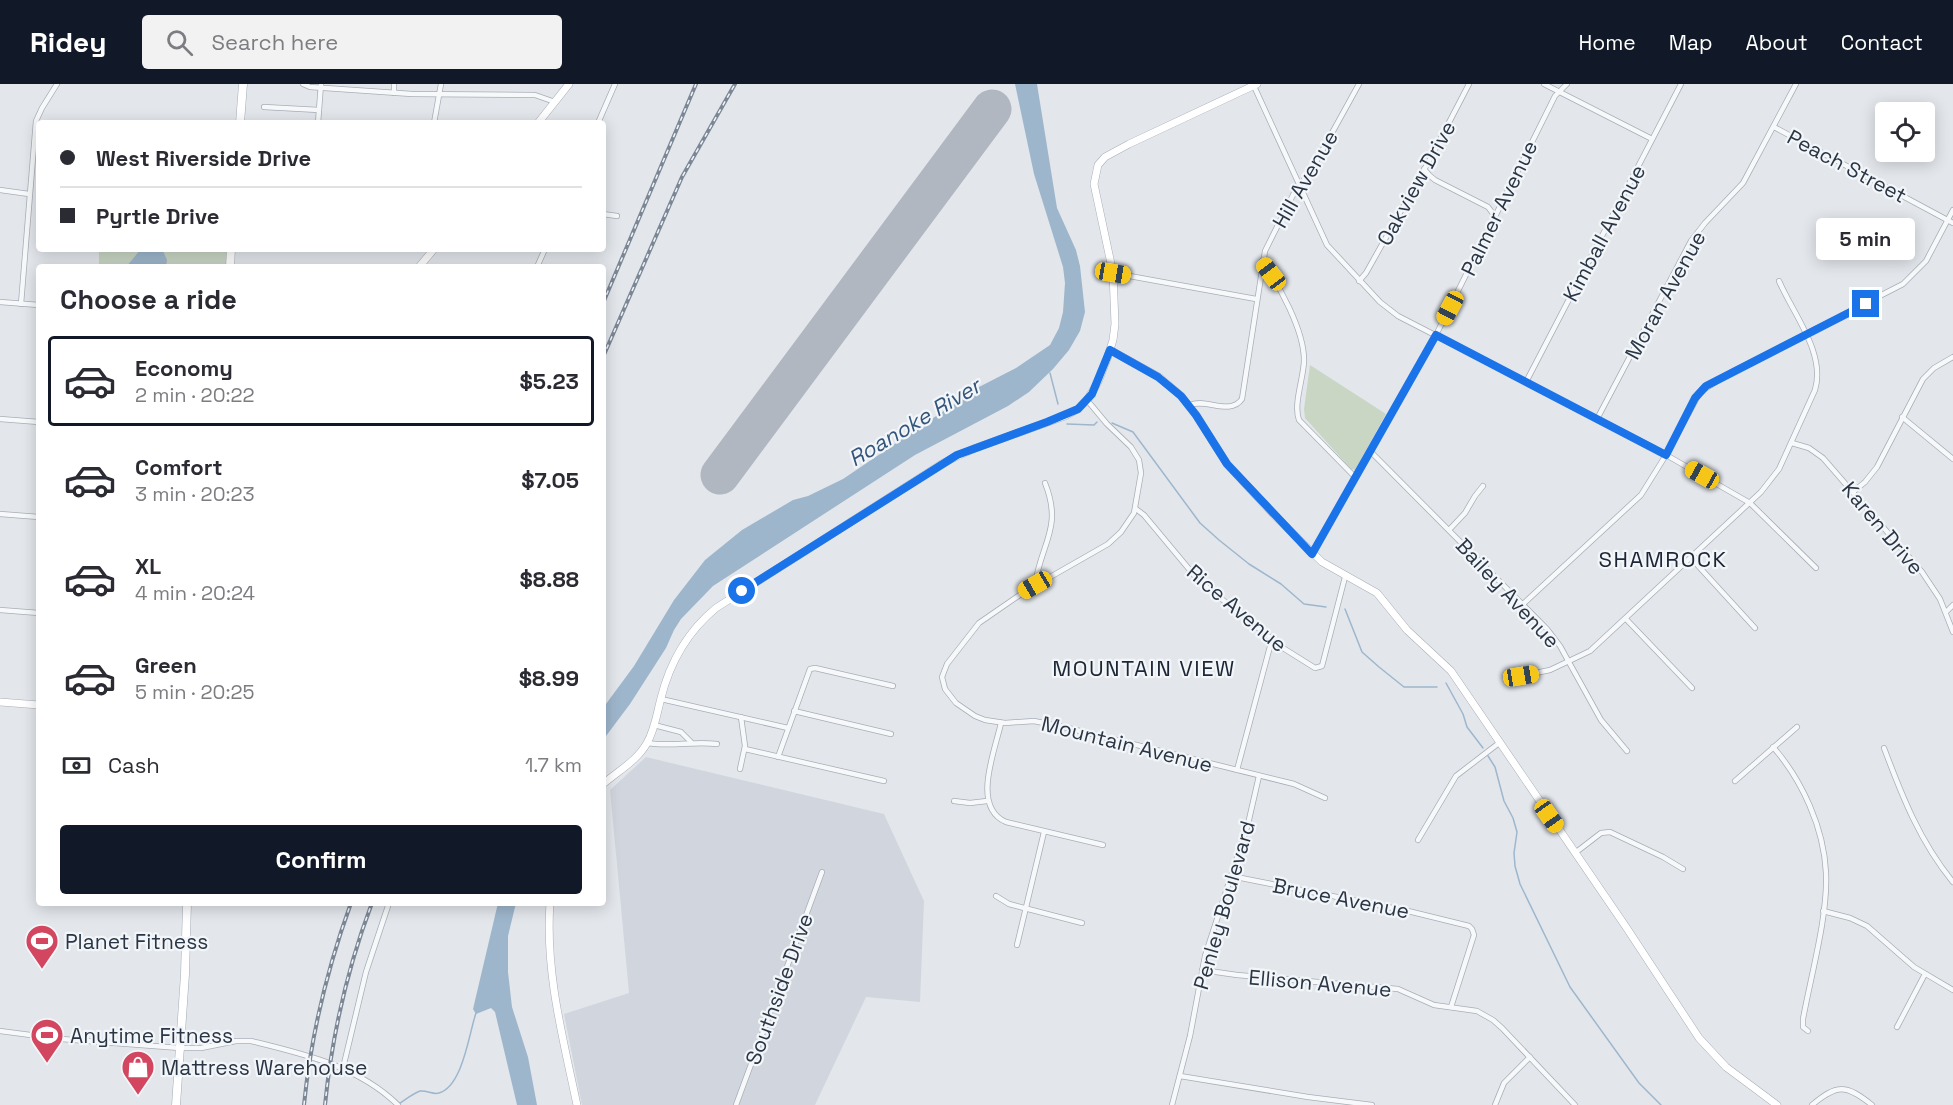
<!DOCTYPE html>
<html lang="en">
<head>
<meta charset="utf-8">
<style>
	body { margin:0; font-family:"Space Grotesk",sans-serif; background:#f2f2f3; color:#2b2b33; height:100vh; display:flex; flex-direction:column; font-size:22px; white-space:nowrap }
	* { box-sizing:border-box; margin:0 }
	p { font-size:20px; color:#7c7c81 }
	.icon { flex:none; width:33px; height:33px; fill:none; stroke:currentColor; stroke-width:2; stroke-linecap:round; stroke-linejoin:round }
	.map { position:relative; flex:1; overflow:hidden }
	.sheet { position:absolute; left:36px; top:180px; width:570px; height:642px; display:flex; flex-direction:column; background:#fff; border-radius:6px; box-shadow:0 3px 15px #0003 }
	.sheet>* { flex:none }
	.banner { position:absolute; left:36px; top:36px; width:570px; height:132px; border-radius:6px; box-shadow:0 3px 15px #0003; display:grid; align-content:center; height:132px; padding:0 24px; background:#fff }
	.tools { position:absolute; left:1875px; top:18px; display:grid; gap:12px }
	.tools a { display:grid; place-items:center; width:60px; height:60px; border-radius:6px; background:#fff; box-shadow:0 3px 15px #0003; font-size:30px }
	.end { position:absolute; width:27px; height:27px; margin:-14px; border:8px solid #1a73e8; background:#fff; box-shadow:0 0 0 3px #fff }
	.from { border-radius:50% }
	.bubble { position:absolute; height:42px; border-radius:6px; background:#fff; box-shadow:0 3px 15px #0003; font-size:20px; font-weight:700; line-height:42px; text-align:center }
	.car { position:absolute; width:18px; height:36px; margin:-18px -9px; border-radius:8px; box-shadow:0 0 4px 2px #0007; background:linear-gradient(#f5c518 24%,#345 0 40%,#f5c518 0 76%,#345 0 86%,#f5c518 0) }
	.banner b { display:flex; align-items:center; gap:21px; height:57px; font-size:22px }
	.banner b+b { border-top:2px solid #e1e1e2 }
	.banner i { width:15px; height:15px; background:#2b2b33 }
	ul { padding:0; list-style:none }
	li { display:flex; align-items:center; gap:18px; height:90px; margin:0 12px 9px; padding:0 12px; border:3px solid transparent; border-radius:6px }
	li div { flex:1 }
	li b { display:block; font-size:22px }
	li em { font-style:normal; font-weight:700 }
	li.selected { border-color:#111827 }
	li>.icon { width:54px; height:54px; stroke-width:1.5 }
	h2 { padding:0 24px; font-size:27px; line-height:72px }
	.pay { display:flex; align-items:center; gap:15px; height:66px; padding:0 24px; font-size:22px }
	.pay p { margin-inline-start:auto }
	.cta { display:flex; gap:12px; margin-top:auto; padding:12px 24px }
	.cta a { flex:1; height:69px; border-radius:6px; background:#111827; color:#fff; font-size:24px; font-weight:700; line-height:69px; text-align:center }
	header { display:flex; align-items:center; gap:36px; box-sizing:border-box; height:84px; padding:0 30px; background:#111827; color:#fff }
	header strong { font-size:28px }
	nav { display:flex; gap:33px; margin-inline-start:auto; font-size:21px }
	.search { width:420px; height:54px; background:#f2f2f3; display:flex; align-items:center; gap:15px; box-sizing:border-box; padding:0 21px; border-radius:6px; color:#7c7c81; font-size:22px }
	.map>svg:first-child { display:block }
</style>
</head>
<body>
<header>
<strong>Ridey</strong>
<div class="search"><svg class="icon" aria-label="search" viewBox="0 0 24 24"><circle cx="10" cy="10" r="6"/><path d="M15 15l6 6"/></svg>Search here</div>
<nav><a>Home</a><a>Map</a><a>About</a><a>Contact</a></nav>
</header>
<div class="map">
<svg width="1953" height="1021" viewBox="0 0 1953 1021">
	<rect width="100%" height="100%" fill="#e3e7ec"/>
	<polygon fill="#d1d6de" points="646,673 884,730 924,817 920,918 866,913 815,1021 582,1021 564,930 629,909 610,706"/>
	<g fill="#c9d6c4">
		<polygon points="99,165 228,165 226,183 99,183"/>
		<polygon points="1310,281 1386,330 1355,386 1351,385 1305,334 1304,325"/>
	</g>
	<g fill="#9eb6cc">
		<polygon points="1015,0 1037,0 1057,124 1076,166 1080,182 1085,228 1080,247 1069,266 1053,285 1029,308 1008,322 915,371 713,502 681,535 674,546 666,564 630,620 603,656 603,624 634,582 674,516 705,476 742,446 793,416 808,412 843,395 979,303 1016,284 1050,261 1059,244 1063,228 1065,199 1063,183 1034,90"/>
		<polygon points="141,165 162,165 167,176 166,183 126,183"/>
		<polygon points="498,819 516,819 508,852 508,888 512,923 528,973 537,1021 517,1021 495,928 491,924 476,930 473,925"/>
	</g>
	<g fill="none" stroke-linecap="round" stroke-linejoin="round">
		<g stroke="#9eb6cc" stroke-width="1.5">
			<polyline points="1050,289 1058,320"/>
			<polyline points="1112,339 1133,348 1200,439 1219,456 1249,480 1281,500 1304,520 1326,523"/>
			<polyline points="1067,340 1094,341 1097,338"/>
			<polyline points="1345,525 1362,568 1379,583 1404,603 1437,603"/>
			<polyline points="1446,599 1463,630 1467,643 1483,664"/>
			<polyline points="1488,672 1495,683 1504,717 1513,734 1517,748 1514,769 1515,782 1520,800 1570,903 1639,999 1661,1021"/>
			<path d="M 400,1019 C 406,1015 414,1009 420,1007 C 427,1006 433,1011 439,1009 C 463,1002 469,949 476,929"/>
		</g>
		<polyline stroke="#b0b7c1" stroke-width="39" points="720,391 992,25"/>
		<g stroke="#a8aeb7" stroke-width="6">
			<g id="street">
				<polyline points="303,0 310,3 412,10 535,11 555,18"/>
				<polyline points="1253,0 1327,161 1380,218 1398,232 1654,364 1750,419 1816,484"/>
				<polyline points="1544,0 1652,55"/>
				<polyline points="394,9 394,0"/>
				<polyline points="264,23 319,26"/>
				<polyline points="318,39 321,0"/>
				<polyline points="434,39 441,0"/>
				<polyline points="598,39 615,0"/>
				<polyline points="1774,43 1953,139"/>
				<polyline points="1424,85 1429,91 1435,96 1488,123 1494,131"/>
				<polyline points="0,106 29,110"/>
				<polyline points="603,130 617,132"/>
				<path d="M 1262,177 C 1279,201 1304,246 1304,276 C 1304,293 1293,320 1299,336 L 1355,393"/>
				<polyline points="537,183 545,165"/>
				<polyline points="1113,189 1256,215"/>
				<polyline points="1359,197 1366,189 1429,77 1469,0"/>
				<polyline points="0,218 39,221"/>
				<polyline points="21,220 36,37 42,24 57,0"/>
				<polyline points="1526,298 1681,0"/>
				<polyline points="1087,316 1107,340 1131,363 1139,376 1141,389 1134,429 1121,448 1108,460 1024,508 979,539 947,580 942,593 945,605 956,619 975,632 985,636 1005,639 1034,637 1068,644 1294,700 1325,714"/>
				<path d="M 1190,321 C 1206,314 1230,332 1242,315 L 1265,167 L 1295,107 L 1311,87 L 1359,0"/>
				<polyline points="1902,333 1953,375"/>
				<polyline points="0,335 39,338"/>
				<polyline points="1597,335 1691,157 1705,139 1743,99 1796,0"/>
				<polyline points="1792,359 1809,364 1823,374 1922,488 1940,515 1953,548"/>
				<polyline points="1370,367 1547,545 1560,562 1601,636 1627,667"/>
				<polyline points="1853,408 1865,398 1877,383 1923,295 1934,284 1953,273"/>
				<polyline points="1136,425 1144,431 1199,497 1283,564 1315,584 1322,582 1345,493"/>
				<polyline points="0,430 39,433"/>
				<polyline points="1449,446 1465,429 1475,412 1483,402"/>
				<polyline points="1312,470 1436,251 1555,12 1567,0"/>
				<polyline points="1691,474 1755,544"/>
				<path d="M 1035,501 C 1041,459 1063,444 1045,399"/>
				<polyline points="1522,521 1641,411 1666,371 1700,308 1730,289 1903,200 1926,177 1953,126"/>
				<polyline points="0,526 39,529"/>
				<polyline points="1946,528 1953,521"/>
				<polyline points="1626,535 1692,604"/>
				<path d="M 1521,592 L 1550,586 L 1590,567 L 1761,408 L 1779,385 L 1815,306 C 1826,269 1793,230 1779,197"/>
				<polyline points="661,615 788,644"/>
				<polyline points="794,627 891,650"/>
				<path d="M 1001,639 C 995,667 971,723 1006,738 L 1103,761"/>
				<polyline points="654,641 681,648 691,658"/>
				<path d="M 647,659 C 671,663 693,657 717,660"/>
				<path d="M 1773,663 C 1802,696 1824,744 1826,789 C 1828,832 1811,891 1803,935 L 1803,943 L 1808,947"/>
				<path d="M 1884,664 C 1902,712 1920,758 1953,798"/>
				<polyline points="745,665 884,697"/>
				<polyline points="778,673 810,585 815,584 893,602"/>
				<polyline points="740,685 745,662 741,633"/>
				<polyline points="1237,686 1272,555"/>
				<polyline points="1735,697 1797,643"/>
				<polyline points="954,717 970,719 987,717"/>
				<polyline points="1418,756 1456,692 1499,659"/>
				<polyline points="1575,769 1601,749 1610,748 1663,773 1683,785"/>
				<polyline points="1231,792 1408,827 1469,842 1472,845 1474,851 1451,923"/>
				<polyline points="996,812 1009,820 1082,839"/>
				<polyline points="1823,827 1850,834 1867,842 1914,883 1953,906"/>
				<polyline points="1017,861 1044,748"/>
				<polyline points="1202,886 1237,891 1398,905 1434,921 1477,927 1493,936 1502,944 1575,1021"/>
				<polyline points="1897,943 1925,890"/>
				<path d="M 0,947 L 61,955 L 180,964 L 201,964 L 236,957 L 251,957 C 304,970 358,982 398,1021"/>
				<polyline points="343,984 366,888 389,819"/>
				<polyline points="1180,992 1308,1013 1372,1021"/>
				<polyline points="736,1021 822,788"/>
				<polyline points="1172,1021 1190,952 1205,872 1248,740 1259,692"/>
				<polyline points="1495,1021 1504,999 1530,973"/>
				<path d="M 1812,1021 C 1837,1000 1846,1000 1872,1021"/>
			</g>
		</g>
		<g stroke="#a8aeb7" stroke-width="8">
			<g id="secondary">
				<polyline points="538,39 569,0"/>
				<polyline points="419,183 434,165"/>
				<polyline points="1110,266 1159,293 1181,312 1196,331 1227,380 1276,433 1322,478 1377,509 1407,546 1451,587 1626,843 1699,954 1726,983 1777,1021"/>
				<polyline points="0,618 39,621"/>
				<path d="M 603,700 C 618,687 637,677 647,659 C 655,645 657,629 661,614 C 670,578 687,548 716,524 L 943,379 L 973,365 L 1065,332 L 1078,325 L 1087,316 L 1098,298 L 1107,275 L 1113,256 L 1115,240 L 1113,189 L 1094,100 L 1098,81 L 1105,73 L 1129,60 L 1257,0"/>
				<path d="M 550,819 C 545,888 563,954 577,1021"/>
			</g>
		</g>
		<g stroke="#a2acb8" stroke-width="9">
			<g id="primary">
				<polyline points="240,39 243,0"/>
				<polyline points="230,183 231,165"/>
				<polyline points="176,1021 185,890 187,819"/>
			</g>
		</g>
		<use href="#street" stroke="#f7f8fa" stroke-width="4.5"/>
		<use href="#secondary" stroke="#fff" stroke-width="7"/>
		<use href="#primary" stroke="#fff" stroke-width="8"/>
		<g stroke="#7c8796" stroke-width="4">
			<g id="rail">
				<polyline points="603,219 696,0"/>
				<polyline points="603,273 682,93 735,0"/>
				<path d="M 304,1021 C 311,951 327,885 351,819"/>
				<path d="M 325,1021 C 332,951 347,885 372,819"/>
			</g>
		</g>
		<use href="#rail" stroke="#f3f6f9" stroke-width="1.5" stroke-dasharray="4.5" stroke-linecap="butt"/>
	</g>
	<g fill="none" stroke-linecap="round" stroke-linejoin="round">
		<polyline stroke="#1a73e8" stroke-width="8" points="742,507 957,371 1047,338 1078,325 1092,310 1110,266 1158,293 1181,312 1196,331 1227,380 1312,470 1436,251 1666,371 1695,314 1706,302 1866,220"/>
	</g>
	<defs>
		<g id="stadium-pin" transform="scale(1.725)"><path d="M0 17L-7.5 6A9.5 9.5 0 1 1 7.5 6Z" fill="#d34660" stroke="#f3f6f9"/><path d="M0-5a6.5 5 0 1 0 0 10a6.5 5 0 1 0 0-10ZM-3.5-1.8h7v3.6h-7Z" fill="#fff"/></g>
		<g id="shop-pin" transform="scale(1.725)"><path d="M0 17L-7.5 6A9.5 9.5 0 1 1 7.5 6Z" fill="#d34660" stroke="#f3f6f9"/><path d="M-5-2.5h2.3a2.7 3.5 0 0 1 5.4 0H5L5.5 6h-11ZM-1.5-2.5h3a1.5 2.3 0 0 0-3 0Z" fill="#fff"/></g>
	</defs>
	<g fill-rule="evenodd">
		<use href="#stadium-pin" x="42" y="857"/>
		<use href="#stadium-pin" x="47" y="951"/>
		<use href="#shop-pin" x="138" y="983"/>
	</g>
	<g text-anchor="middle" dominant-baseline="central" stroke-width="4.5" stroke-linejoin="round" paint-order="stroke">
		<g font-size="21" fill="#2a3545" stroke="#f3f6f9">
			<text transform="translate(1847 82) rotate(28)">Peach Street</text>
			<text transform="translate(1305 95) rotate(-60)">Hill Avenue</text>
			<text transform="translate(1416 99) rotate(-61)">Oakview Drive</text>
			<text transform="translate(1499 124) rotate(-64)">Palmer Avenue</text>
			<text transform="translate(1604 149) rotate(-62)">Kimball Avenue</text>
			<text transform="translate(1665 211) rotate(-61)">Moran Avenue</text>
			<text transform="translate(1883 444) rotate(50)">Karen Drive</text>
			<text transform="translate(1508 509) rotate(47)">Bailey Avenue</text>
			<text transform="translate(1237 524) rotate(40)">Rice Avenue</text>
			<text transform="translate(1127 660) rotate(14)">Mountain Avenue</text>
			<text transform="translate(1341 814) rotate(11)">Bruce Avenue</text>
			<text transform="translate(1224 821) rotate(-74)">Penley Boulevard</text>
			<text transform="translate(1320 899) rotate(5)">Ellison Avenue</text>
			<text transform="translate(779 905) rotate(-70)">Southside Drive</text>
		</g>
		<g font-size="21" fill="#2a3545" stroke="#f3f6f9" text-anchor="start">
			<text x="65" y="857">Planet Fitness</text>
			<text x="70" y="951">Anytime Fitness</text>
			<text x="161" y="983">Mattress Warehouse</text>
		</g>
		<g font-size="22" font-style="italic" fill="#33557b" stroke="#f3f6f9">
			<text transform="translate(914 338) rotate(-31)">Roanoke River</text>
		</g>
		<g font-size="22" letter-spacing="1.5" fill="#1c2636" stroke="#f3f6f9">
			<text x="1663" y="475">SHAMROCK</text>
			<text x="1144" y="584">MOUNTAIN VIEW</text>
		</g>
	</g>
</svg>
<div class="tools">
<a><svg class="icon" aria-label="locate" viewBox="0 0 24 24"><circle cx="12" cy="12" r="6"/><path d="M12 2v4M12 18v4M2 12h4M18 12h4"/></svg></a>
</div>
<i class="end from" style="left:742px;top:507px"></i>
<i class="end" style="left:1866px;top:220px"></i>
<div class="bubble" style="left:1816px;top:134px;width:99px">5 min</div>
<i class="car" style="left:1113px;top:189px;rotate:100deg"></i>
<i class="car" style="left:1271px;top:190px;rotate:323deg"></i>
<i class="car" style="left:1450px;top:224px;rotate:208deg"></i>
<i class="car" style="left:1702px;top:391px;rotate:299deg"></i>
<i class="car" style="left:1035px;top:501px;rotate:240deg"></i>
<i class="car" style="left:1521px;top:592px;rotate:81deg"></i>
<i class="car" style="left:1549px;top:732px;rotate:145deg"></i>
<div class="banner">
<b><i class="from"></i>West Riverside Drive</b>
<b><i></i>Pyrtle Drive</b>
</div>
<section class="sheet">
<h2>Choose a ride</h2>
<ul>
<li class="selected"><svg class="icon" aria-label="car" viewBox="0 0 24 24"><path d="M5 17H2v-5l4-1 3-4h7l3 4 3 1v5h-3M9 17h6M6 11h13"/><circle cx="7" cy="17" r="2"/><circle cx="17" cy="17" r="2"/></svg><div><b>Economy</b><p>2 min · 20:22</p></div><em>$5.23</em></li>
<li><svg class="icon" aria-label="car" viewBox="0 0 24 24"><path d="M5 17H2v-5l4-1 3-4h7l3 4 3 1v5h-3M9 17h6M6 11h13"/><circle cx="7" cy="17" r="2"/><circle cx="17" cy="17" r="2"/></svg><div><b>Comfort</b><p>3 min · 20:23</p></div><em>$7.05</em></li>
<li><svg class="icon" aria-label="car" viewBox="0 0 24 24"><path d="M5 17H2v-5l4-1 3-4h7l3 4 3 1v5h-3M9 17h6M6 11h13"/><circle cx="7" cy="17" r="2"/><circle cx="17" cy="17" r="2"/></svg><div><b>XL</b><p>4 min · 20:24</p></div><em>$8.88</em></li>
<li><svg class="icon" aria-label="car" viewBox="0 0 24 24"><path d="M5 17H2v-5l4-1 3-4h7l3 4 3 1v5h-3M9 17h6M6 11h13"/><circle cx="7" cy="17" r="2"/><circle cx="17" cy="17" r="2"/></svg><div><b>Green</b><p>5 min · 20:25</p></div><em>$8.99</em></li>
</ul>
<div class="pay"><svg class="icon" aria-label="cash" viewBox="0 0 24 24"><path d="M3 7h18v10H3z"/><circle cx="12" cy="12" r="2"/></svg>Cash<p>1.7 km</p></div>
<div class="cta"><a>Confirm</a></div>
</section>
</div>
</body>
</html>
